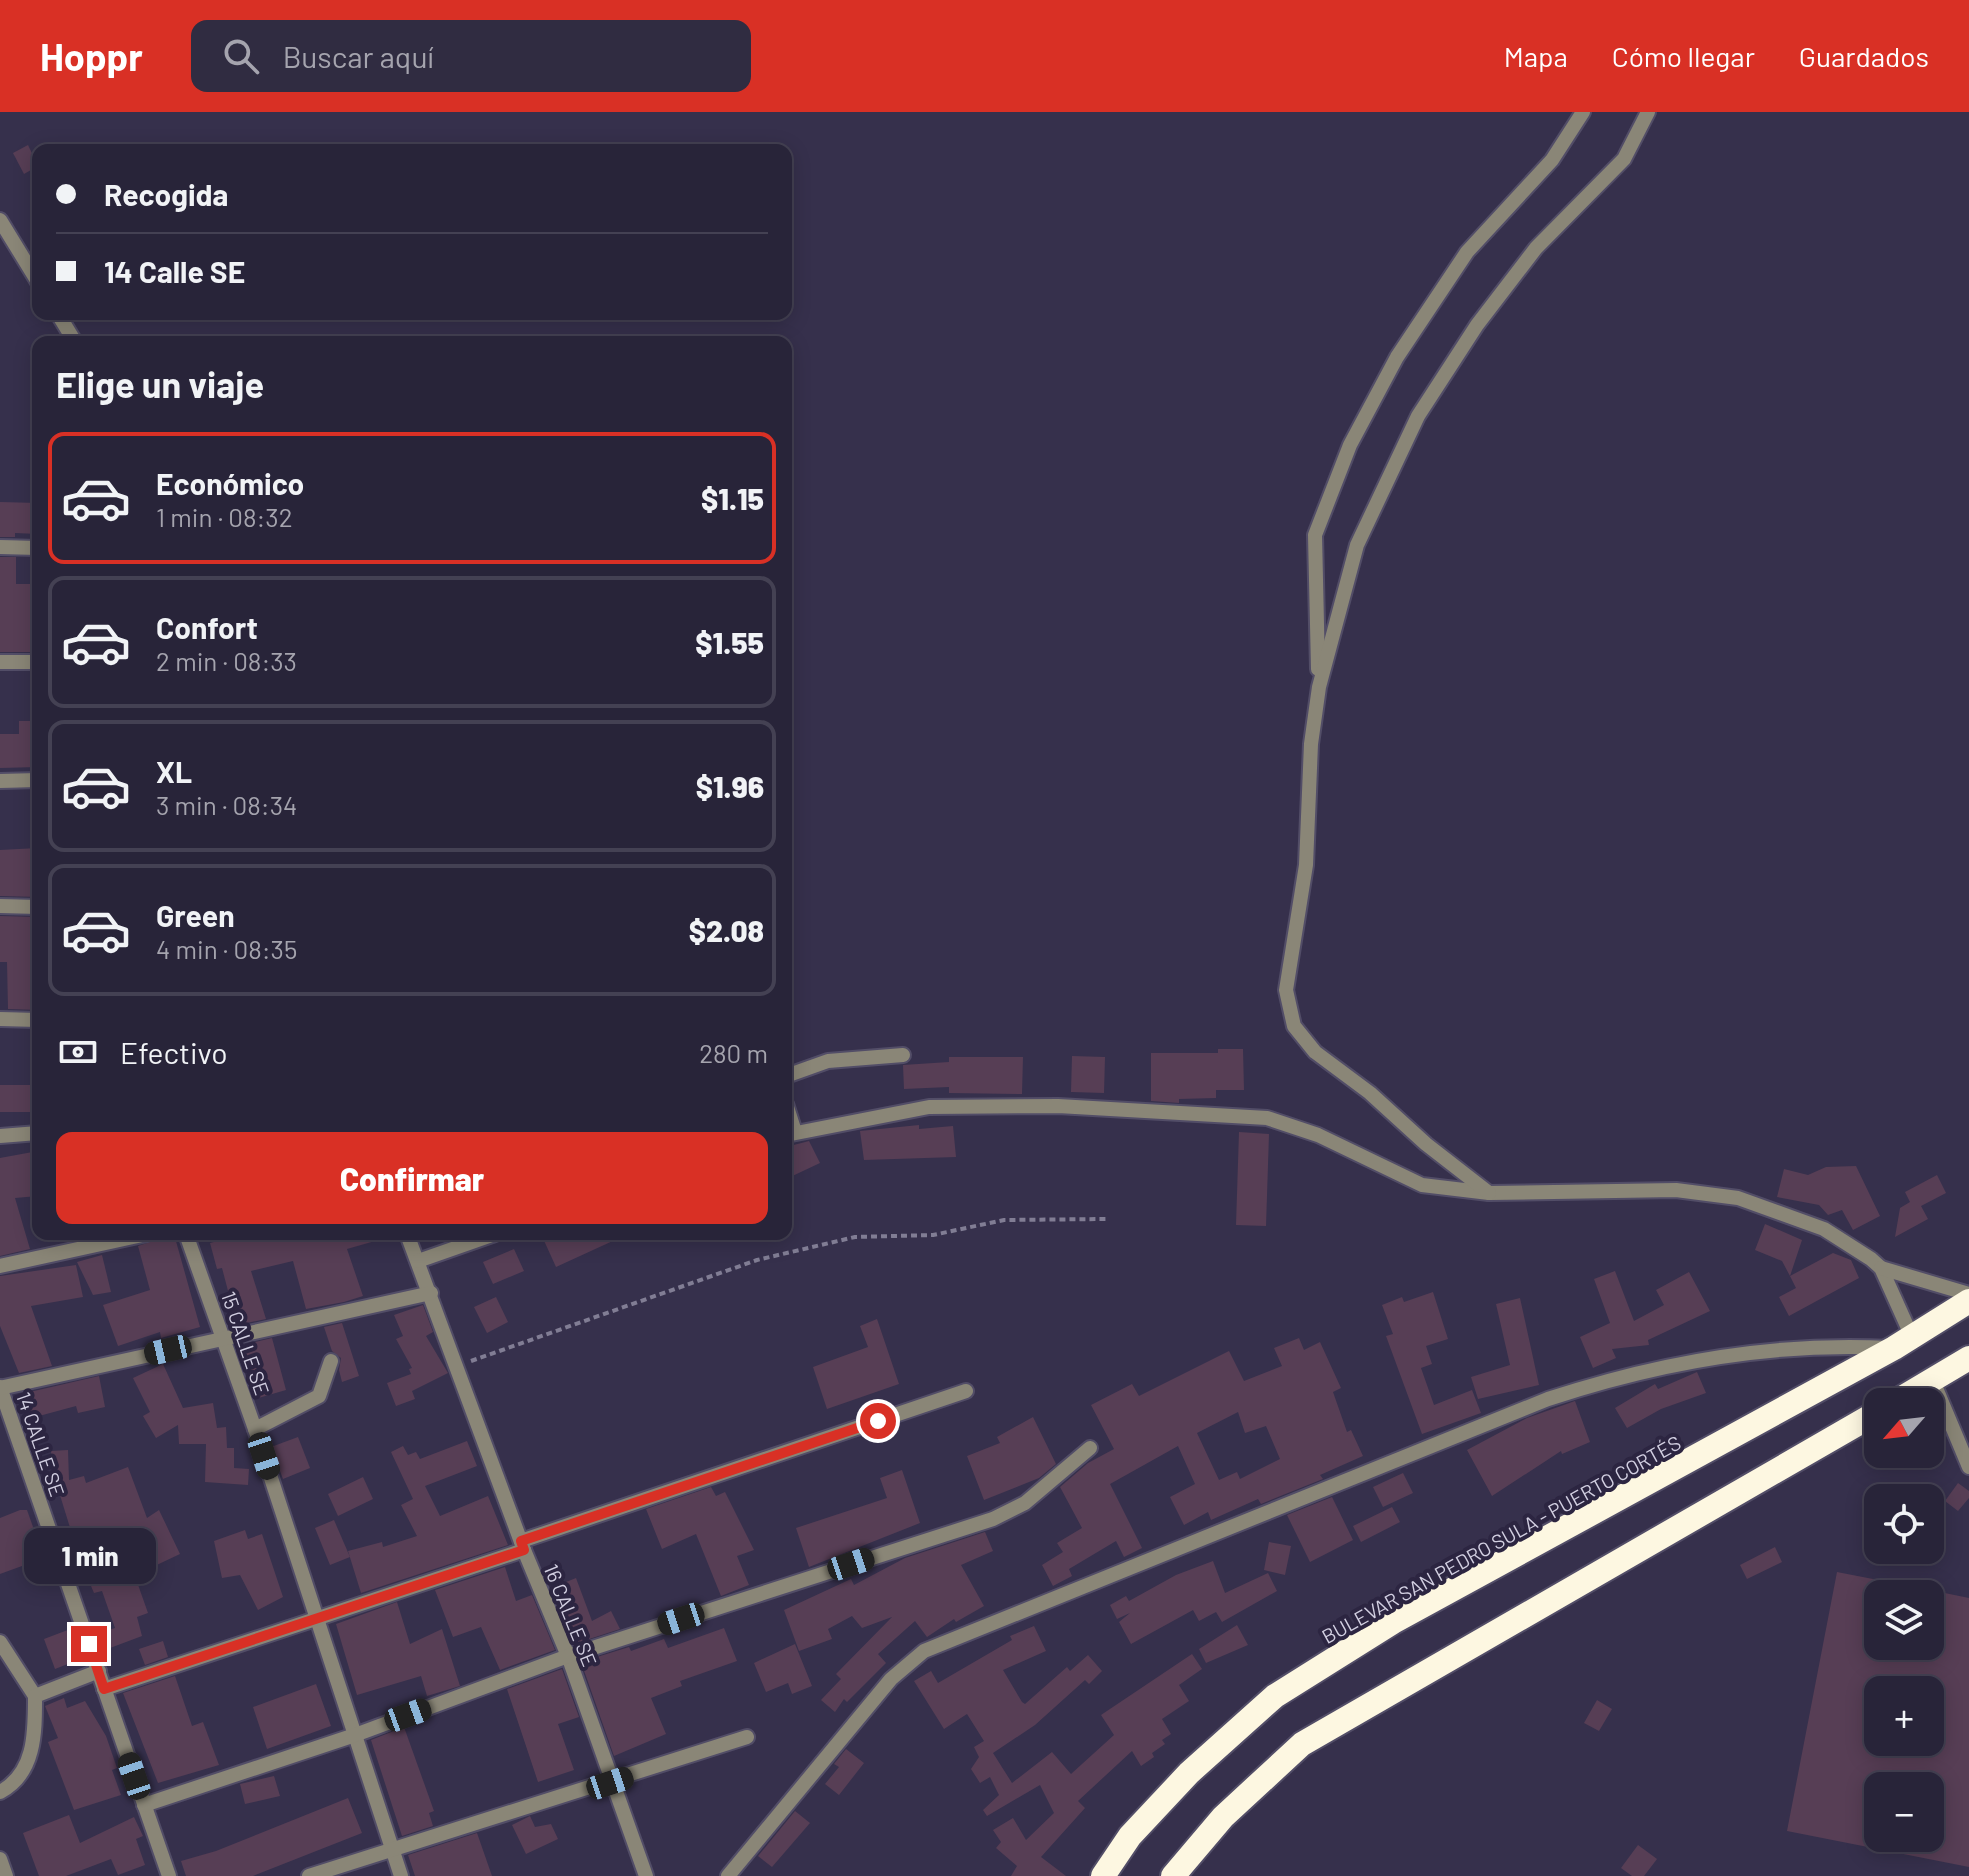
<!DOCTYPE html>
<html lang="es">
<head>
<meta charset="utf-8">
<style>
	body { margin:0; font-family:Barlow,sans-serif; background:#302c41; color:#f1f3f6; height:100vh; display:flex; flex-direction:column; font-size:30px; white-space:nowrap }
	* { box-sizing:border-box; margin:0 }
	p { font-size:26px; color:#a5a4ae }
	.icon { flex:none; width:44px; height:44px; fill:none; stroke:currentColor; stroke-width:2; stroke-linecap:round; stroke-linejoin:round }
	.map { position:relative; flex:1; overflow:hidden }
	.sheet { position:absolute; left:32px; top:224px; width:760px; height:904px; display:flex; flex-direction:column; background:#282439; border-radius:16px; box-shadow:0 4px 20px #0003,0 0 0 2px #444153 }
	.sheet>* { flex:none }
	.guide { position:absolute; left:32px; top:32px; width:760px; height:176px; border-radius:16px; box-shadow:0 4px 20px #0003,0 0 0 2px #444153; display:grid; align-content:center; height:176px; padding:0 24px; background:#282439 }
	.needle { width:52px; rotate:242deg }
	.controls { position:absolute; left:1864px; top:1276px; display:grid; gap:16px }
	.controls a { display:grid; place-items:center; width:80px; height:80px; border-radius:16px; background:#282439; box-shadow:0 4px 20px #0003,0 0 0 2px #444153; font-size:40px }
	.end { position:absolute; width:36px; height:36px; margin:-18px; border:10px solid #d93025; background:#fff; box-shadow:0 0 0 4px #fff }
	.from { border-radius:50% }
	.bubble { position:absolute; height:56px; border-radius:16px; background:#282439; box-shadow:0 4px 20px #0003,0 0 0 2px #444153; font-size:26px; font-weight:800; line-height:56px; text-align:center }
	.car { position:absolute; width:24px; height:48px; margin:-24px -12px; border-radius:10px; box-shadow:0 0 6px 2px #0007; background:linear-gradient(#222 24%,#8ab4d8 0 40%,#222 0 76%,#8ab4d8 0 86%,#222 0) }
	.guide b { display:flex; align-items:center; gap:28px; height:76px; font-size:30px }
	.guide b+b { border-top:2px solid #444153 }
	.guide i { width:20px; height:20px; background:#f1f3f6 }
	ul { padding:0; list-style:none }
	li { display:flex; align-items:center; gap:24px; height:132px; margin:0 16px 12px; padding:0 8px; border:4px solid #444153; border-radius:16px }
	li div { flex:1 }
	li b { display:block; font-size:30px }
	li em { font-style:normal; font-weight:800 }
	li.on { border-color:#d93025 }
	li>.icon { width:72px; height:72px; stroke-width:1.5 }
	h2 { padding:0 24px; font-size:36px; line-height:96px }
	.pay { display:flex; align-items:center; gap:20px; height:88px; padding:0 24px; font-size:30px }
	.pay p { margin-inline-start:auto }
	.primary-button { display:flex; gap:16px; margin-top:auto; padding:16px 24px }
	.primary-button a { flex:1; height:92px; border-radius:16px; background:#d93025; color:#fff; font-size:32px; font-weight:800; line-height:92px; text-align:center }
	header { display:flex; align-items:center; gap:48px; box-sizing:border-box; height:112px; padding:0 40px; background:#d93025; color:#fff }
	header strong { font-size:38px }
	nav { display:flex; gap:44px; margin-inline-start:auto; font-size:28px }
	.search { width:560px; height:72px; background:#302c41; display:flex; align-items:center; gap:20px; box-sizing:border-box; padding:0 28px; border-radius:16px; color:#a5a4ae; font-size:30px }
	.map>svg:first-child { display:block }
</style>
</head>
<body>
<header>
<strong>Hoppr</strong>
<div class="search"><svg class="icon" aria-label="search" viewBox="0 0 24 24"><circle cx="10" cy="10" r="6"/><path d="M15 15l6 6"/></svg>Buscar aquí</div>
<nav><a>Mapa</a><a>Cómo llegar</a><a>Guardados</a></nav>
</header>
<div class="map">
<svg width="1969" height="1764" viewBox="0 0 1969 1764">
	<rect width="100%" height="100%" fill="#36304c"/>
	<g fill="#573e55" fill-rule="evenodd">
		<polygon points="28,33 38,54 24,62 13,41"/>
		<polygon points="0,390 38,391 38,422 15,421 15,425 0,425"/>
		<polygon points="0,445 16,445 16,472 38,472 38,540 0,540"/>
		<polygon points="19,609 38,609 38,655 0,656 0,622 19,622"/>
		<polygon points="38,736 38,785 0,784 0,738"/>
		<polygon points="0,804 38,805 38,898 8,897 7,850 0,850"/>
		<polygon points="1218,937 1243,937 1244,978 1216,978 1216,986 1179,987 1179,991 1151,989 1151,941 1218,941"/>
		<polygon points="1072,944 1105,945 1104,981 1071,980"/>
		<polygon points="949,945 1023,945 1022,982 949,981 949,975 904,977 903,953 949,950"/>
		<rect x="0" y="973" width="38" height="27"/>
		<polygon points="919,1013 919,1017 953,1014 956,1045 864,1048 860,1019"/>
		<polygon points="1239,1020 1269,1022 1266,1114 1236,1113"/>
		<polygon points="809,1029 820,1051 786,1067 786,1035"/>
		<polygon points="38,1039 38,1084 15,1086 30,1137 0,1144 0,1046"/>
		<polygon points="1856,1054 1880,1104 1853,1118 1842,1098 1828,1103 1819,1093 1777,1085 1784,1057 1808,1063 1826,1055"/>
		<polygon points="1937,1063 1946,1081 1921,1094 1928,1107 1895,1125 1900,1096 1910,1090 1905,1080"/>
		<polygon points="1765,1112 1802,1128 1790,1164 1782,1149 1755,1138"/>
		<polygon points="174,1122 200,1215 161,1226 160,1220 118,1234 103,1193 150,1178 138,1134"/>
		<polygon points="244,1122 381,1122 382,1127 347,1137 363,1184 344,1190 306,1197 293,1149 251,1159 266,1207 237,1213 222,1156 217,1157 210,1131"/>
		<polygon points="541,1122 628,1122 556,1155"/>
		<polygon points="514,1137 524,1159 493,1172 483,1150"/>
		<polygon points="1833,1141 1851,1148 1859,1166 1789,1204 1779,1185 1796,1176 1790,1164"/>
		<polygon points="102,1143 111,1180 93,1183 77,1150"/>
		<polygon points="76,1153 83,1185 31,1194 52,1254 19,1261 0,1214 0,1164"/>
		<polygon points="1615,1159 1634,1209 1664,1193 1656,1178 1689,1160 1710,1199 1648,1228 1649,1233 1612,1237 1616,1246 1593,1256 1580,1225 1610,1211 1594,1167"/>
		<polygon points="1433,1180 1448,1227 1426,1234 1432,1252 1421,1256 1434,1293 1472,1278 1481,1301 1422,1322 1386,1224 1393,1222 1382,1193 1402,1185 1404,1190"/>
		<polygon points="496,1185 508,1210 487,1221 474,1195"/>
		<polygon points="1520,1186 1539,1273 1478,1287 1471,1265 1510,1253 1496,1192"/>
		<polygon points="423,1193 433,1220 426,1224 448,1261 412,1279 415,1287 396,1294 387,1271 411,1262 409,1257 412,1256 396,1227 403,1224 394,1203"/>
		<polygon points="877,1207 899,1272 827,1297 813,1255 868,1235 860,1214"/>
		<polygon points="342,1211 359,1264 342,1270 339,1258 341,1246 332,1239 324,1215"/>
		<polygon points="272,1226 286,1278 255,1287 240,1239 244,1238 242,1233"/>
		<path d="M 1299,1226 L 1304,1238 L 1320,1230 L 1341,1276 L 1333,1280 L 1347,1320 L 1351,1318 L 1363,1344 L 1320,1363 L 1323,1367 L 1278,1385 L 1261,1392 L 1258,1387 L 1211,1408 L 1208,1400 L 1184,1413 L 1170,1385 L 1195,1372 L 1178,1334 L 1110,1372 L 1142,1436 L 1124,1445 L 1116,1429 L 1069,1457 L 1072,1464 L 1053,1474 L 1042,1453 L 1063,1440 L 1057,1431 L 1082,1416 L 1060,1375 L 1088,1351 L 1114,1337 L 1091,1293 L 1132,1272 L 1139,1284 L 1229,1239 L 1244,1269 L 1282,1254 L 1274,1236 ZM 1238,1300 L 1245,1321 L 1266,1314 L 1280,1347 L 1240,1367 L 1237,1360 L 1219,1368 L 1197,1321 Z"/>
		<polygon points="163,1252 183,1296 213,1291 217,1316 226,1315 227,1336 234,1336 234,1356 249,1357 248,1373 205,1370 206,1332 179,1332 178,1313 156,1326 143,1304 150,1300 133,1266"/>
		<polygon points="1697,1260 1706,1281 1661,1297 1627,1316 1615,1296 1655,1272 1658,1277"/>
		<polygon points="99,1264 105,1295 78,1301 76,1294 28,1307 21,1282"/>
		<polygon points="1575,1289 1590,1330 1562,1342 1561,1339 1492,1384 1467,1338 1527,1306"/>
		<polygon points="1033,1305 1056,1352 1039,1366 984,1388 967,1344 1000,1331 997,1325"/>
		<polygon points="298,1325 310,1356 283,1367 271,1335"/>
		<polygon points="467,1329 477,1354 425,1374 440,1404 488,1384 508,1433 361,1481 348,1439 382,1430 383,1435 417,1424 401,1393 413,1387 391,1340 403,1334 408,1343 416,1340 420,1347"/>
		<polygon points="68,1338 69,1368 84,1364 86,1371 128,1355 147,1406 159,1398 180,1442 144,1459 145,1464 136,1467 148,1501 137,1505 142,1524 102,1539 96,1522 115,1516 102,1479 94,1481 80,1448 55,1367 52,1367 51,1339"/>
		<polygon points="902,1358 920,1411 809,1455 796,1416 887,1386 880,1366"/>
		<polygon points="1403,1361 1413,1381 1383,1395 1373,1375"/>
		<polygon points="363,1365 373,1387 338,1404 328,1382"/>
		<polygon points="1958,1371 1969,1379 1969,1386 1958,1399 1945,1389"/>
		<polygon points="711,1375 716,1384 725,1380 754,1438 737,1444 749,1473 721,1484 696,1422 662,1437 646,1397"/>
		<polygon points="1332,1385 1353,1428 1310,1450 1287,1403"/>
		<polygon points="1392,1395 1400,1410 1361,1430 1353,1414"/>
		<polygon points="20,1398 27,1398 44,1446 0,1462 0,1406"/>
		<polygon points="334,1408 350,1445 330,1453 315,1416"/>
		<polygon points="245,1418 248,1427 262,1422 283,1485 258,1498 240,1463 222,1466 214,1429"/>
		<polygon points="985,1420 993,1439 961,1453 984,1494 956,1510 954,1507 927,1525 915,1509 878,1542 886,1551 847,1590 844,1587 835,1600 821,1588 841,1567 836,1562 892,1505 862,1516 852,1504 828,1517 832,1527 799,1539 784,1498 851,1467 854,1473 905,1446"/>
		<polygon points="1269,1430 1291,1434 1285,1463 1264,1458"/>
		<polygon points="1775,1435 1782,1450 1747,1467 1740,1453"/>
		<polygon points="1213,1449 1225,1481 1268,1461 1277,1479 1222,1510 1216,1500 1199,1509 1193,1498 1131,1532 1119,1510 1130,1501 1117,1507 1110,1493 1126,1484 1129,1489 1176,1463"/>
		<polygon points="505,1455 516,1489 532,1483 555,1538 500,1558 481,1515 453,1525 435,1478"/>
		<path d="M 1837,1460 L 1878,1468 L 1878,1534 L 1930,1534 L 1930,1478 L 1969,1486 L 1969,1755 L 1787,1719 ZM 1878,1578 L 1930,1578 L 1930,1630 L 1878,1630 ZM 1878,1674 L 1930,1674 L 1930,1726 L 1878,1726 Z"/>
		<polygon points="576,1466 592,1509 611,1499 620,1517 574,1532 551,1476"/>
		<polygon points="397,1490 410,1532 442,1517 460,1574 427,1584 421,1564 357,1583 336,1512"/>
		<polygon points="1237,1513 1248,1533 1206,1551 1199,1537"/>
		<polygon points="1034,1514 1046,1539 1003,1558 1022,1590 1025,1592 1067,1555 1070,1559 1088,1543 1102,1559 1089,1572 1085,1568 1035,1613 993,1641 1012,1671 1052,1640 1071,1662 1114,1623 1101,1603 1192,1542 1202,1557 1179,1573 1189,1589 1162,1607 1171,1622 1162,1628 1165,1632 1152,1641 1154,1645 1141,1654 1132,1639 1078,1689 1085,1696 1041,1745 1066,1764 1011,1764 1017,1754 996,1736 1001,1730 993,1718 1013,1706 1026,1728 1054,1701 1040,1673 987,1704 983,1698 999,1683 990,1665 980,1671 971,1657 979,1645 974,1635 984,1629 967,1602 944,1617 914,1569 931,1559 938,1571 1012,1528 1010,1524"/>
		<polygon points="73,1516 83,1546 55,1557 44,1527"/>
		<polygon points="724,1516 737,1549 680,1569 682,1574 651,1586 666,1622 614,1644 581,1550 629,1535 631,1539 664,1527 668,1536"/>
		<polygon points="163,1529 168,1545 145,1553 139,1537"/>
		<polygon points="795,1532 812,1574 792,1582 788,1571 766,1580 754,1551"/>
		<polygon points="562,1557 579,1605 558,1612 574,1658 538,1670 507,1577"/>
		<polygon points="175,1564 192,1614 203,1610 219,1653 158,1671 123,1581"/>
		<polygon points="316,1572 331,1614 267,1637 253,1595"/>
		<polygon points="64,1586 67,1596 85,1589 106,1624 117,1656 112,1658 121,1683 74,1698 48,1630 58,1626 45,1594"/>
		<polygon points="1597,1588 1612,1597 1599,1619 1584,1611"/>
		<polygon points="404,1615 434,1699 429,1701 433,1714 402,1724 371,1628"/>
		<polygon points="846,1637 864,1651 839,1683 825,1672 839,1655 834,1652"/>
		<polygon points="274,1664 280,1684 245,1692 240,1672"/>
		<polygon points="348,1686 362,1721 253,1764 186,1764 181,1749 216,1739"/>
		<polygon points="795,1699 810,1711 772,1755 758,1744"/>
		<polygon points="69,1703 80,1731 134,1705 143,1724 136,1727 145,1753 118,1763 111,1747 66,1764 39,1764 23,1721"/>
		<polygon points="530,1704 535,1715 551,1712 558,1727 526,1742 512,1713"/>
		<polygon points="477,1721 492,1764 415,1764 408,1743"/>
		<polygon points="1638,1733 1657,1747 1644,1764 1632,1764 1621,1756"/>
	</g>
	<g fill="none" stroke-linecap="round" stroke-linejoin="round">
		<g stroke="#524d67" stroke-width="18">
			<g id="minor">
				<polyline points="0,108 38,170"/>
				<polyline points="58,202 75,230"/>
				<polyline points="0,435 38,436"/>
				<polyline points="0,550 38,550"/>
				<polyline points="1318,557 1315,423 1350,333 1397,245 1467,140 1552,48 1583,0"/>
				<polyline points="0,669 38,668"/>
				<polyline points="0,794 38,795"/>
				<polyline points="0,907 38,908"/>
				<polyline points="786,964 828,949 903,943"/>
				<polyline points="786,992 795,1020"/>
				<polyline points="786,1023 929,995 1058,994 1267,1006 1318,1023 1422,1073 1489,1081 1676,1078 1738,1086 1824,1117 1871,1147 1881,1156 1912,1225"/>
				<polyline points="0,1024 38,1021"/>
				<polyline points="1489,1081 1426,1032 1370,981 1315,940 1294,914 1286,878 1306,753 1311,632 1319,575 1357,433 1418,304 1477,213 1536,136 1624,47 1648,0"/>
				<polyline points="186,1122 255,1317 401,1764"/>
				<polyline points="407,1122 524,1438 568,1544 646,1764"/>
				<polyline points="418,1149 495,1122"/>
				<polyline points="0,1154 147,1122"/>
				<polyline points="1881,1156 1969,1182"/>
				<polyline points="1933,1269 1969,1355"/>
				<polyline points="0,1275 169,1764"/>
				<polyline points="0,1276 431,1181"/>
				<polyline points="255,1317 319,1284 331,1249"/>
				<polyline points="521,1429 966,1279"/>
				<polyline points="0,1530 35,1584"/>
				<polyline points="104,1577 524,1438"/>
				<path d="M 0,1680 C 36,1661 35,1619 35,1584 L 99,1559"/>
				<polyline points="144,1693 355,1623 568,1544 993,1407 1025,1391 1090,1336"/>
				<polyline points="0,1747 6,1764"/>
				<polyline points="309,1764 747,1625"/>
				<path d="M 728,1764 L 891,1567 L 924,1539 L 1548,1287 C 1657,1251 1775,1230 1890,1236"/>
			</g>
		</g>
		<g stroke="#524d67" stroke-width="28">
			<g id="highway">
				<polyline points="1895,1290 1969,1246"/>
				<polyline points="1103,1764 1130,1724 1189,1661 1275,1584 1393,1510 1894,1236 1969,1189"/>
				<polyline points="1173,1764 1223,1705 1302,1632 1878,1300"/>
			</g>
		</g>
		<polyline stroke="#817d94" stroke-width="4" stroke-dasharray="6 4" stroke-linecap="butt" points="471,1249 757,1148 855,1125 933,1123 1004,1108 1108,1107"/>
		<use href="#minor" stroke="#8a8677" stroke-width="14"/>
		<use href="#highway" stroke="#fdf7e1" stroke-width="24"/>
	</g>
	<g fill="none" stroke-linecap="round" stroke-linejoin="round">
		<polyline stroke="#d93025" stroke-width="10" points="89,1532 104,1577 524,1438 521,1429 878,1309"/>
	</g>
	<g text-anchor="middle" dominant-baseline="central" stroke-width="8" stroke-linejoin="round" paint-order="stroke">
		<g font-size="20" fill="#d2cfe1" stroke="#2c2541">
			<text transform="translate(246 1231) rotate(71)">15 CALLE SE</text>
			<text transform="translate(41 1332) rotate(71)">14 CALLE SE</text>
			<text transform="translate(1501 1427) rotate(-29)">BULEVAR SAN PEDRO SULA - PUERTO CORTÉS</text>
			<text transform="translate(571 1503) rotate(68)">16 CALLE SE</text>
		</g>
	</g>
</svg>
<div class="controls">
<a><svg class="needle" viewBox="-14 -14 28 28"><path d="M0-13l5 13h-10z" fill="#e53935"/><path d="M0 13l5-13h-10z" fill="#a5a4ae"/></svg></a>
<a><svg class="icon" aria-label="locate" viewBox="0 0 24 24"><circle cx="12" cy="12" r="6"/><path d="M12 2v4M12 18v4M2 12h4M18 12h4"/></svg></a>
<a><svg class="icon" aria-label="layers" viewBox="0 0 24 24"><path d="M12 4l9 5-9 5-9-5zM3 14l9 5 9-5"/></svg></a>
<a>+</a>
<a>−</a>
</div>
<i class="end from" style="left:878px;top:1309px"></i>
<i class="end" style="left:89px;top:1532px"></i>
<div class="bubble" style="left:24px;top:1416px;width:132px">1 min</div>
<i class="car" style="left:168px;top:1238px;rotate:257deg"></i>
<i class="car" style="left:264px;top:1344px;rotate:162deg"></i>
<i class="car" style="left:851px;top:1452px;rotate:72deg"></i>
<i class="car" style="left:681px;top:1507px;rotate:252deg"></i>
<i class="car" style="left:408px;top:1603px;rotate:70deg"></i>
<i class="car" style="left:134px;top:1664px;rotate:341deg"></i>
<i class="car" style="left:610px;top:1671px;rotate:72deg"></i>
<div class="guide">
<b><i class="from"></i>Recogida</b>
<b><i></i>14 Calle SE</b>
</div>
<section class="sheet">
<h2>Elige un viaje</h2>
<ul>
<li class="on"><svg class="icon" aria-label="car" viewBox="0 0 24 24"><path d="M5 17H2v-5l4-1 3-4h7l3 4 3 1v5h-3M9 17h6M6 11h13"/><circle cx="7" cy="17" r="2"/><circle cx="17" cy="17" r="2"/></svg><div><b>Económico</b><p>1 min · 08:32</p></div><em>$1.15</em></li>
<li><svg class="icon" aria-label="car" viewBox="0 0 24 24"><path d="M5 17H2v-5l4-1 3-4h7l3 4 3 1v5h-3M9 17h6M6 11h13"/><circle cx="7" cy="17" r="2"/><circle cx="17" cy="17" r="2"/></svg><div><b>Confort</b><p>2 min · 08:33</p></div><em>$1.55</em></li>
<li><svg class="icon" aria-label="car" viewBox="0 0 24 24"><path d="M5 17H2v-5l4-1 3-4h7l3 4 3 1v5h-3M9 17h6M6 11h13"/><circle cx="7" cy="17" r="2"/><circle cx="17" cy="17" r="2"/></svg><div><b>XL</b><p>3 min · 08:34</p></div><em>$1.96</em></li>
<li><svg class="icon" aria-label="car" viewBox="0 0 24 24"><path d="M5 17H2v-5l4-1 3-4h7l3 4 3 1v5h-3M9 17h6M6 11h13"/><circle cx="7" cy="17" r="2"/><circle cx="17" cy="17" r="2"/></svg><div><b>Green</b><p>4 min · 08:35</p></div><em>$2.08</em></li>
</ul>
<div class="pay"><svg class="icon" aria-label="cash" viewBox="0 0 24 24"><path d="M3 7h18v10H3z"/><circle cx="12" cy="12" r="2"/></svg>Efectivo<p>280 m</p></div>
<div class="primary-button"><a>Confirmar</a></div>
</section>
</div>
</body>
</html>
